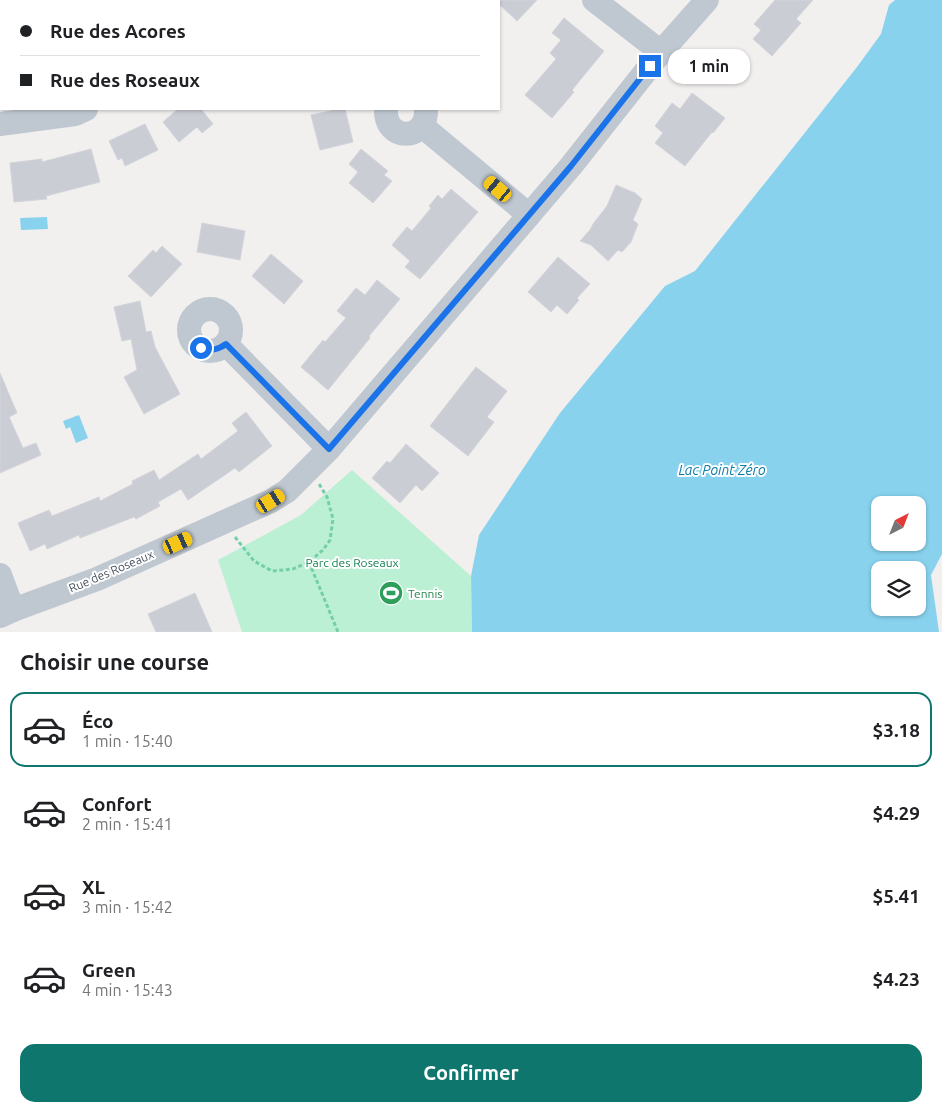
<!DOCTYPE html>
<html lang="fr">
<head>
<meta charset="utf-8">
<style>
	body { margin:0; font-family:Ubuntu,sans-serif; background:#f2f2f2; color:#202124; height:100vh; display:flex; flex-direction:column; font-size:19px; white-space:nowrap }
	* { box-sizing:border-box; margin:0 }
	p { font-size:16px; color:#757577 }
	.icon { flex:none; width:28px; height:28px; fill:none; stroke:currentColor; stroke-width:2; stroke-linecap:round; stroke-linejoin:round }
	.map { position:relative; height:632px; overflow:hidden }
	.panel { display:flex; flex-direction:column; background:#fff; flex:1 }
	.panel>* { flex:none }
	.banner { position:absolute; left:0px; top:0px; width:500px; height:110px; box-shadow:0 1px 4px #0004; display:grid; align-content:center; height:110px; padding:0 20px; background:#fff }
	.needle { width:32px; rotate:42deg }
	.controls { position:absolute; left:871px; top:496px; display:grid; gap:10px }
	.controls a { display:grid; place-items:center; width:55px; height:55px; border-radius:10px; background:#fff; box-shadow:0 1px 4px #0004; font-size:25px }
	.end { position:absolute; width:22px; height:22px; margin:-11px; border:6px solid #1a73e8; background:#fff; box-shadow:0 0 0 2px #fff }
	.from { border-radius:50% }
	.bubble { position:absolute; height:35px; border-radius:15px; background:#fff; box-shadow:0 1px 4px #0004; font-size:16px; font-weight:700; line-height:35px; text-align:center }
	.car { position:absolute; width:15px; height:30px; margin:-15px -8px; border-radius:6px; box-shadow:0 0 4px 1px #0007; background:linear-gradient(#f5c518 24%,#345 0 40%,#f5c518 0 76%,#345 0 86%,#f5c518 0) }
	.banner b { display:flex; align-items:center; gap:18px; height:48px; font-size:19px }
	.banner b+b { border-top:1px solid #e0e0e0 }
	.banner i { width:12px; height:12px; background:#202124 }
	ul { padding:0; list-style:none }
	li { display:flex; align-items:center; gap:15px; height:75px; margin:0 10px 8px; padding:0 10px; border:2px solid transparent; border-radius:15px }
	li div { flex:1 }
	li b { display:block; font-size:19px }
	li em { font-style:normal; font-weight:700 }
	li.on { border-color:#0f766e }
	li>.icon { width:45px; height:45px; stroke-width:1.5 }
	h2 { padding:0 20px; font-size:22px; line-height:60px }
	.action { display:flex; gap:10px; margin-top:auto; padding:10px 20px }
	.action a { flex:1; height:58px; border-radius:15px; background:#0f766e; color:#fff; font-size:20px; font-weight:700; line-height:58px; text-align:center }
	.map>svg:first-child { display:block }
</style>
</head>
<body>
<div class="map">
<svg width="942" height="632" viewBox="0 0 942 632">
	<rect width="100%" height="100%" fill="#f2efef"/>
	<polygon fill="#bcf0d4" points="352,470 471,576 472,632 242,632 218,560 301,515"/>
	<g fill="#88d2ee" fill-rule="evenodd">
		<path d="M 895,0 L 942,0 L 942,554 L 931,575 L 939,632 L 472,632 L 471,576 L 479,535 L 560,413 L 665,286 L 695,271 L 857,67 L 881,34 L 889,5 ZM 880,505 L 918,505 L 918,542 L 880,542 ZM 880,570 L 918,570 L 918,608 L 880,608 Z"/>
		<polygon points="47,217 48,229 21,230 20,218"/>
		<polygon points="79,415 88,438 76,443 70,427 66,429 63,421"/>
	</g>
	<g fill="#cbcdd5" stroke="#d3d4db">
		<polygon points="495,0 537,0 517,21 499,4 499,1"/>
		<polygon points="775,0 813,0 796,19 801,23 772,56 753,39 761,30 754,24"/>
		<polygon points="564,18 604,51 572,90 574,92 552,118 525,95 556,59 550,53 561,40 552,33"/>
		<polygon points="692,93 725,118 713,133 712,132 685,166 655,143 663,133 655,126 672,103 680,109"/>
		<polygon points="178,109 201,109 213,124 202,133 197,127 179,142 163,122"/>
		<polygon points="340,109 345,109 353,142 320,150 311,115"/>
		<polygon points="145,124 158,150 125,166 122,158 118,160 109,141"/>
		<polygon points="91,149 100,182 46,196 47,199 14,202 10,163 42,159 42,162"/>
		<polygon points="361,149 388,171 384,175 392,181 373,203 349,183 358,172 349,164"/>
		<polygon points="616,185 635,193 642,199 633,220 638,224 631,242 622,252 618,250 608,261 591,245 580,241 590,230 593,224 607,206"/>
		<polygon points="451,189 478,212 420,279 405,267 410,261 392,245 407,227 412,231 431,208 429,206 438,195 442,199"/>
		<polygon points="202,223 245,231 240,260 197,252"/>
		<polygon points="162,246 182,264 151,297 128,276 153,250 156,253"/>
		<polygon points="271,254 303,281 284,304 252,276"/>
		<polygon points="558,257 590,284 577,298 579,300 567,314 557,305 551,312 528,292"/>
		<polygon points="377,280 400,299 369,336 370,338 328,390 301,367 323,340 325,342 346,318 337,311 356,288 365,295"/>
		<polygon points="140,301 146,332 151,331 155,347 180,394 144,414 124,377 137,370 131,339 122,341 114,307"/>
		<polygon points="476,367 507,391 487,417 494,422 468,456 430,426"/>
		<polygon points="0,373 17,413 9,417 23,448 36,443 41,455 0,473"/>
		<polygon points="246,412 272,446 239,472 235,468 188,500 181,489 158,502 160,506 136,519 134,517 80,538 79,535 47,549 45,544 30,551 18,523 49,510 52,516 99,497 100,501 133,484 132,481 154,470 159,480 198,454 201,459 238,431 232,423"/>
		<polygon points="406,444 439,473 422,491 416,485 400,503 372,478 387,461 390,463"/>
		<polygon points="195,593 212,632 156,632 148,614"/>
	</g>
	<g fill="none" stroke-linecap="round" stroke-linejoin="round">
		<g stroke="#73cfa8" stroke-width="3" stroke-dasharray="4 2.5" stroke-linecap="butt">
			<polyline points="235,537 254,561 272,571 293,569 309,562 323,550 330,540 333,519 327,497 319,484"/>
			<polyline points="309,562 338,632"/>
		</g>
		<g stroke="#bfc8d1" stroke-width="24">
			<polyline points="594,0 661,52"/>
			<polyline points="224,1 226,0"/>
			<path d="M 386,109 C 384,142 428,142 426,109"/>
			<polyline points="0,124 75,114 86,109"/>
			<polyline points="422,126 529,215"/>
			<circle cx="210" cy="330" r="21"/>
			<polyline points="226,344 329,449"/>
			<polyline points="0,575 13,610"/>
			<polyline points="0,616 13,610 97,579 271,501 287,491 329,449 571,166 661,52 707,0"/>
		</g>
	</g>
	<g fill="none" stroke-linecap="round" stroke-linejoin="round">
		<path stroke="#1a73e8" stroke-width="6" d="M 201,348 C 211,351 218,350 226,344 L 329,449 L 571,166 L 650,66"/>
	</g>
	<defs>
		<g id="stadium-disc" transform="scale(1.25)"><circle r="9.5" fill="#2e9e5b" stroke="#fff"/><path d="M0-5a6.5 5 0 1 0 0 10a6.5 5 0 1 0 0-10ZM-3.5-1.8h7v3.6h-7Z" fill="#fff"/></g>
	</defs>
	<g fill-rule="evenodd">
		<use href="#stadium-disc" x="391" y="593"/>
	</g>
	<g text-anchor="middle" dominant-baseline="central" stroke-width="4" stroke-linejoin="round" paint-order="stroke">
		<g font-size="12" fill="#158152" stroke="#fff">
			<text x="352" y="562">Parc des Roseaux</text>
		</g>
		<g font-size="12" fill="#46515d" stroke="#fff">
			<text transform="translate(111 571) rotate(-23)">Rue des Roseaux</text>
		</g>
		<g font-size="12" fill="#27864d" stroke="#fff" text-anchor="start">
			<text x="408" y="593">Tennis</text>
		</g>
		<g font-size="14" font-style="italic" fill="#097aa6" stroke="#fff">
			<text x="722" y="470">Lac Point Zéro</text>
		</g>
	</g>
</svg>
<div class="controls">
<a><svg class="needle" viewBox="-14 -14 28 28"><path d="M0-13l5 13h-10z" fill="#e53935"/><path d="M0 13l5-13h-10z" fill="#757577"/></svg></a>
<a><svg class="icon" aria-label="layers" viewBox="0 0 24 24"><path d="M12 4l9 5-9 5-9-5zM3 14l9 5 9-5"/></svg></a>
</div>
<i class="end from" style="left:201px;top:348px"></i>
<i class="end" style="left:650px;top:66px"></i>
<div class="bubble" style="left:668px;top:49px;width:82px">1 min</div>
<i class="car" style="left:498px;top:189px;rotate:310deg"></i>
<i class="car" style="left:271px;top:501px;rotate:59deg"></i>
<i class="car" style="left:178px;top:543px;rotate:66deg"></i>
<div class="banner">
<b><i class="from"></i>Rue des Acores</b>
<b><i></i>Rue des Roseaux</b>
</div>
</div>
<section class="panel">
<h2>Choisir une course</h2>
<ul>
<li class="on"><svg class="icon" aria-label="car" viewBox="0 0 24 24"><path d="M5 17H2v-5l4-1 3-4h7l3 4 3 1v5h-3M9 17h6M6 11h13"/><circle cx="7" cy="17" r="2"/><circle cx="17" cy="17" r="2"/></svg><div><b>Éco</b><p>1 min · 15:40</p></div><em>$3.18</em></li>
<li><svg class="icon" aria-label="car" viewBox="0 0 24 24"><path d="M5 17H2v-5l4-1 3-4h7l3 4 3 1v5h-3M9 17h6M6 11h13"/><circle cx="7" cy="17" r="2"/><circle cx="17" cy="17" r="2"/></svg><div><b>Confort</b><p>2 min · 15:41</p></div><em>$4.29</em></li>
<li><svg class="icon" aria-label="car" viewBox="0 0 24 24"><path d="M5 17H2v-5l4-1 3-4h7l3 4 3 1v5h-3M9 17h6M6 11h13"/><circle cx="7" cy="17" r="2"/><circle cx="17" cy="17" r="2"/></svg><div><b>XL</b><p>3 min · 15:42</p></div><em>$5.41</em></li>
<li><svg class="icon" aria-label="car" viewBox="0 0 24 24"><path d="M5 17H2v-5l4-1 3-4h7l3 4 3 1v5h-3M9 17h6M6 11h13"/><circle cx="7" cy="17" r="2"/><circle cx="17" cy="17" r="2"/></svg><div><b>Green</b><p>4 min · 15:43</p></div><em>$4.23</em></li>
</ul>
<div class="action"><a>Confirmer</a></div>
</section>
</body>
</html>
